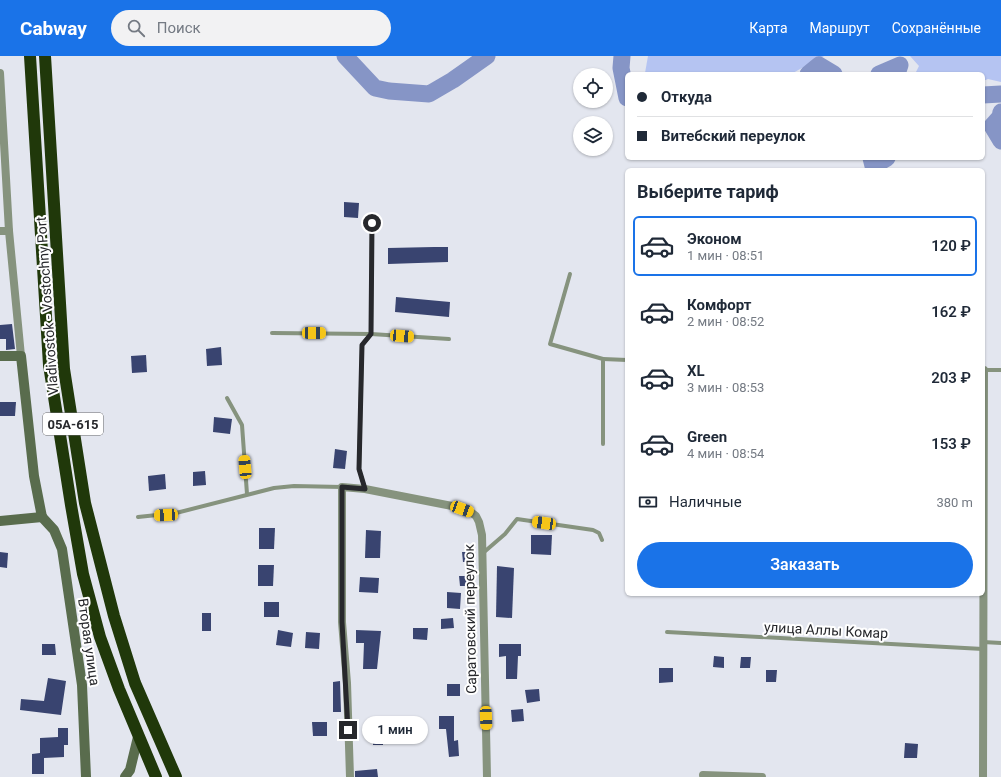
<!DOCTYPE html>
<html lang="ru">
<head>
<meta charset="utf-8">
<style>
	body { margin:0; font-family:Roboto,sans-serif; background:#f2f2f3; color:#1f2937; height:100vh; display:flex; flex-direction:column; font-size:15px; white-space:nowrap }
	* { box-sizing:border-box; margin:0 }
	p { font-size:13px; color:#747a83 }
	.icon { flex:none; width:22px; height:22px; fill:none; stroke:currentColor; stroke-width:2; stroke-linecap:round; stroke-linejoin:round }
	.map { position:relative; flex:1; overflow:hidden }
	.side { position:absolute; left:625px; top:112px; width:360px; height:428px; display:flex; flex-direction:column; background:#fff; border-radius:6px; box-shadow:0 1px 3px #0004 }
	.side>* { flex:none }
	.banner { position:absolute; left:625px; top:16px; width:360px; height:88px; border-radius:6px; box-shadow:0 1px 3px #0004; display:grid; align-content:center; height:88px; padding:0 12px; background:#fff }
	.fabs { position:absolute; left:573px; top:12px; display:grid; gap:8px }
	.fabs a { display:grid; place-items:center; width:40px; height:40px; border-radius:50%; background:#fff; box-shadow:0 1px 3px #0004; font-size:20px }
	.end { position:absolute; width:18px; height:18px; margin:-9px; border:5px solid #27282c; background:#fff; box-shadow:0 0 0 2px #fff }
	.from { border-radius:50% }
	.bubble { position:absolute; height:28px; border-radius:14px; background:#fff; box-shadow:0 1px 3px #0004; font-size:13px; font-weight:600; line-height:28px; text-align:center }
	.car { position:absolute; width:12px; height:24px; margin:-12px -6px; border-radius:5px; box-shadow:0 0 3px 1px #0007; background:linear-gradient(#f5c518 24%,#345 0 40%,#f5c518 0 76%,#345 0 86%,#f5c518 0) }
	.banner b { display:flex; align-items:center; gap:14px; height:38px; font-size:15px }
	.banner b+b { border-top:1px solid #e0e1e3 }
	.banner i { width:10px; height:10px; background:#1f2937 }
	ul { padding:0; list-style:none }
	li { display:flex; align-items:center; gap:12px; height:60px; margin:0 8px 6px; padding:0 4px; border:2px solid transparent; border-radius:6px }
	li div { flex:1 }
	li b { display:block; font-size:15px }
	li em { font-style:normal; font-weight:600 }
	li.active { border-color:#1a73e8 }
	li>.icon { width:36px; height:36px; stroke-width:1.5 }
	h2 { padding:0 12px; font-size:18px; line-height:48px }
	.pay { display:flex; align-items:center; gap:10px; height:44px; padding:0 12px; font-size:15px }
	.pay p { margin-inline-start:auto }
	.primary-button { display:flex; gap:8px; margin-top:auto; padding:8px 12px }
	.primary-button a { flex:1; height:46px; border-radius:24px; background:#1a73e8; color:#fff; font-size:16px; font-weight:600; line-height:46px; text-align:center }
	header { display:flex; align-items:center; gap:24px; box-sizing:border-box; height:56px; padding:0 20px; background:#1a73e8; color:#fff }
	header strong { font-size:19px }
	nav { display:flex; gap:22px; margin-inline-start:auto; font-size:14px }
	.search { width:280px; height:36px; background:#f2f2f3; display:flex; align-items:center; gap:10px; box-sizing:border-box; padding:0 14px; border-radius:22px; color:#747a83; font-size:15px }
	.map>svg:first-child { display:block }
</style>
</head>
<body>
<header>
<strong>Cabway</strong>
<div class="search"><svg class="icon" aria-label="search" viewBox="0 0 24 24"><circle cx="10" cy="10" r="6"/><path d="M15 15l6 6"/></svg>Поиск</div>
<nav><a>Карта</a><a>Маршрут</a><a>Сохранённые</a></nav>
</header>
<div class="map">
<svg width="1001" height="721" viewBox="0 0 1001 721">
	<rect width="100%" height="100%" fill="#e3e6ef"/>
	<g fill="#b5c4f2">
		<polygon points="648,0 824,0 791,18 647,18 645,17"/>
		<polygon points="910,0 1001,0 1001,26 988,23 983,25 983,18 915,18 919,10"/>
	</g>
	<g fill="none" stroke-linecap="round" stroke-linejoin="round">
		<g stroke="#8695c6" stroke-width="17">
			<polyline points="345,0 375,32 389,35 429,38 453,24 487,0"/>
			<polyline points="622,0 621,12 627,42"/>
			<polyline points="808,18 819,9 834,18"/>
			<polyline points="879,18 900,9 897,18"/>
			<polyline points="983,39 1001,38"/>
			<polyline points="1001,56 1000,61 992,70 1001,85"/>
			<polyline points="871,102 873,110 887,102"/>
		</g>
	</g>
	<g fill="#394470">
		<polygon points="344,146 359,147 358,162 344,161"/>
		<polygon points="434,191 448,191 448,206 388,208 388,192"/>
		<polygon points="396,241 450,246 449,261 395,256"/>
		<polygon points="12,268 15,293 6,294 6,283 0,283 0,269"/>
		<polygon points="221,291 222,309 207,310 206,293"/>
		<polygon points="146,299 147,316 132,317 131,300"/>
		<polygon points="0,346 16,346 15,360 0,360"/>
		<polygon points="214,361 232,363 230,378 213,376"/>
		<polygon points="335,393 347,395 345,413 333,412"/>
		<polygon points="205,415 206,429 193,430 193,416"/>
		<polygon points="165,418 166,433 149,435 148,420"/>
		<polygon points="259,472 275,472 274,493 259,493"/>
		<polygon points="366,474 381,475 380,502 365,502"/>
		<polygon points="531,479 552,479 551,499 531,498"/>
		<polygon points="0,496 8,497 7,512 0,511"/>
		<polygon points="462,496 470,496 471,506 463,506"/>
		<polygon points="258,509 274,509 273,530 258,530"/>
		<polygon points="497,510 514,512 512,562 496,561"/>
		<polygon points="459,520 469,520 469,530 460,530"/>
		<polygon points="360,521 379,522 378,537 359,536"/>
		<polygon points="447,536 461,537 460,553 447,552"/>
		<rect x="264" y="546" width="15" height="15"/>
		<rect x="202" y="557" width="9" height="18"/>
		<polygon points="453,562 454,572 441,573 441,563"/>
		<polygon points="413,572 428,572 427,584 413,583"/>
		<polygon points="278,574 293,577 291,591 276,589"/>
		<polygon points="356,574 381,575 377,613 363,613 364,587 356,587"/>
		<polygon points="306,576 320,577 319,593 305,592"/>
		<polygon points="42,588 55,588 56,599 42,599"/>
		<polygon points="499,588 521,588 521,600 518,600 517,623 506,623 506,600 499,601"/>
		<polygon points="714,600 724,601 724,612 713,611"/>
		<polygon points="741,601 751,601 750,612 740,612"/>
		<polygon points="659,612 673,612 673,626 659,627"/>
		<polygon points="766,614 777,614 776,626 766,626"/>
		<polygon points="48,622 66,625 61,659 20,654 21,643 44,645"/>
		<polygon points="340,625 341,656 333,656 333,626"/>
		<rect x="447" y="628" width="13" height="12"/>
		<polygon points="539,633 540,645 527,647 525,634"/>
		<polygon points="523,653 524,665 512,666 511,654"/>
		<polygon points="439,660 454,660 454,685 458,684 459,700 449,701 446,673 439,673"/>
		<polygon points="312,666 327,666 327,680 313,680"/>
		<rect x="373" y="671" width="10" height="18"/>
		<polygon points="58,672 68,672 68,689 64,689 64,701 44,702 44,718 32,718 32,698 40,697 40,682 58,681"/>
		<polygon points="905,687 918,688 917,702 904,702"/>
		<polygon points="377,713 378,721 355,721 355,715"/>
	</g>
	<g fill="none" stroke-linecap="round" stroke-linejoin="round">
		<g stroke="#86937e" stroke-width="4">
			<polyline points="570,218 550,288 603,303 603,388"/>
			<polyline points="272,277 371,278 449,283"/>
			<polyline points="603,303 627,304"/>
			<polyline points="983,314 1001,314"/>
			<polyline points="227,342 242,369 247,438"/>
			<polyline points="365,433 359,413 362,289 371,278 372,167"/>
			<polyline points="138,461 176,457 274,432 294,430 342,431"/>
			<polyline points="483,497 505,478 517,463 593,474 599,477 602,484"/>
			<polyline points="667,576 983,593"/>
			<polyline points="983,586 1001,587"/>
		</g>
		<g stroke="#86937e" stroke-width="8">
			<polyline points="0,17 9,175 21,300"/>
			<polyline points="0,175 9,175"/>
			<polyline points="703,719 762,721"/>
			<polyline points="350,721 347,627 342,566 342,431 365,433 452,450 472,457 476,460 479,466 482,479 487,721"/>
			<polyline points="983,721 984,314"/>
		</g>
		<g stroke="#596c4d" stroke-width="10">
			<polyline points="0,300 21,300 34,420 42,461"/>
			<polyline points="42,461 54,474 62,493 82,629 86,721"/>
			<polyline points="0,465 42,461"/>
			<polyline points="125,721 130,714 138,681"/>
		</g>
		<g stroke="#20380a" stroke-width="12">
			<polyline points="30,0 49,309 71,449 83,518 100,581 119,633 156,721"/>
			<polyline points="45,0 64,313 85,447 114,560 135,627 176,721"/>
		</g>
	</g>
	<g fill="none" stroke-linecap="round" stroke-linejoin="round">
		<polyline stroke="#27282c" stroke-width="5" points="348,674 342,566 342,431 365,433 359,413 362,289 371,278 372,167"/>
	</g>
	<g text-anchor="middle" dominant-baseline="central" stroke-width="4" stroke-linejoin="round" paint-order="stroke">
		<rect fill="#fff" stroke="#68686b" stroke-width="1" x="43" y="357" width="60" height="22" rx="3"/>
		<g font-size="13" font-weight="bold" fill="#27282c">
			<text x="73" y="368">05А-615</text>
		</g>
		<g font-size="14" fill="#27282c" stroke="#fff">
			<text transform="translate(47 250) rotate(-94)">Vladivostok - Vostochny Port</text>
			<text transform="translate(470 563) rotate(-91)">Саратовский переулок</text>
			<text transform="translate(826 574) rotate(3)">улица Аллы Комар</text>
			<text transform="translate(89 586) rotate(82)">Вторая улица</text>
		</g>
	</g>
</svg>
<div class="fabs">
<a><svg class="icon" aria-label="locate" viewBox="0 0 24 24"><circle cx="12" cy="12" r="6"/><path d="M12 2v4M12 18v4M2 12h4M18 12h4"/></svg></a>
<a><svg class="icon" aria-label="layers" viewBox="0 0 24 24"><path d="M12 4l9 5-9 5-9-5zM3 14l9 5 9-5"/></svg></a>
</div>
<i class="end from" style="left:372px;top:167px"></i>
<i class="end" style="left:348px;top:674px"></i>
<div class="bubble" style="left:362px;top:660px;width:66px">1 мин</div>
<i class="car" style="left:314px;top:277px;rotate:90deg"></i>
<i class="car" style="left:402px;top:280px;rotate:94deg"></i>
<i class="car" style="left:245px;top:411px;rotate:355deg"></i>
<i class="car" style="left:462px;top:453px;rotate:110deg"></i>
<i class="car" style="left:166px;top:459px;rotate:267deg"></i>
<i class="car" style="left:544px;top:467px;rotate:278deg"></i>
<i class="car" style="left:486px;top:662px;rotate:178deg"></i>
<div class="banner">
<b><i class="from"></i>Откуда</b>
<b><i></i>Витебский переулок</b>
</div>
<section class="side">
<h2>Выберите тариф</h2>
<ul>
<li class="active"><svg class="icon" aria-label="car" viewBox="0 0 24 24"><path d="M5 17H2v-5l4-1 3-4h7l3 4 3 1v5h-3M9 17h6M6 11h13"/><circle cx="7" cy="17" r="2"/><circle cx="17" cy="17" r="2"/></svg><div><b>Эконом</b><p>1 мин · 08:51</p></div><em>120 ₽</em></li>
<li><svg class="icon" aria-label="car" viewBox="0 0 24 24"><path d="M5 17H2v-5l4-1 3-4h7l3 4 3 1v5h-3M9 17h6M6 11h13"/><circle cx="7" cy="17" r="2"/><circle cx="17" cy="17" r="2"/></svg><div><b>Комфорт</b><p>2 мин · 08:52</p></div><em>162 ₽</em></li>
<li><svg class="icon" aria-label="car" viewBox="0 0 24 24"><path d="M5 17H2v-5l4-1 3-4h7l3 4 3 1v5h-3M9 17h6M6 11h13"/><circle cx="7" cy="17" r="2"/><circle cx="17" cy="17" r="2"/></svg><div><b>XL</b><p>3 мин · 08:53</p></div><em>203 ₽</em></li>
<li><svg class="icon" aria-label="car" viewBox="0 0 24 24"><path d="M5 17H2v-5l4-1 3-4h7l3 4 3 1v5h-3M9 17h6M6 11h13"/><circle cx="7" cy="17" r="2"/><circle cx="17" cy="17" r="2"/></svg><div><b>Green</b><p>4 мин · 08:54</p></div><em>153 ₽</em></li>
</ul>
<div class="pay"><svg class="icon" aria-label="cash" viewBox="0 0 24 24"><path d="M3 7h18v10H3z"/><circle cx="12" cy="12" r="2"/></svg>Наличные<p>380 m</p></div>
<div class="primary-button"><a>Заказать</a></div>
</section>
</div>
</body>
</html>
